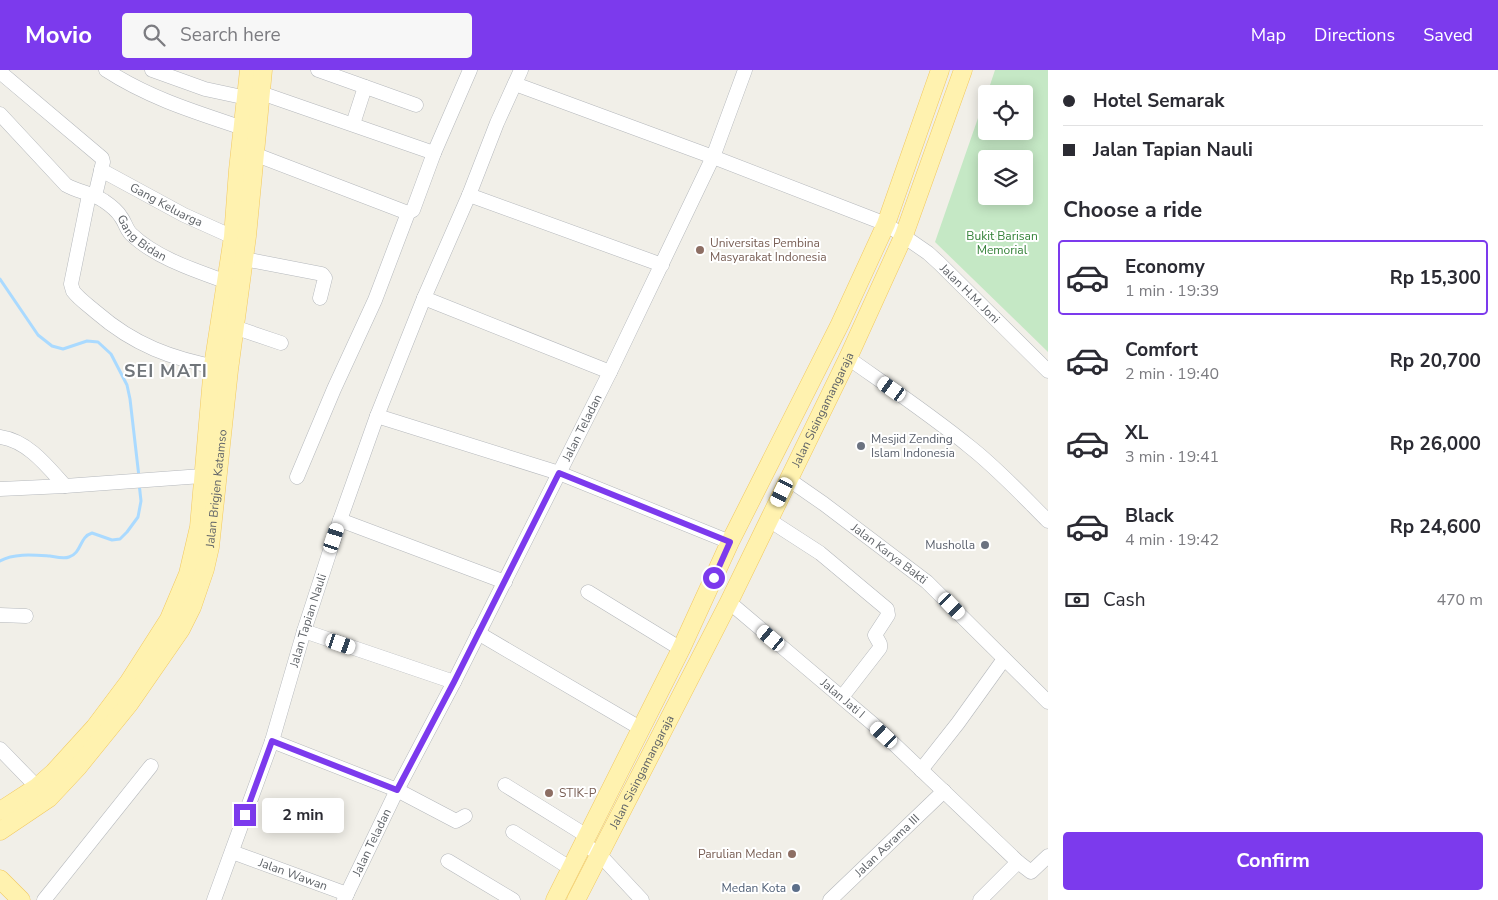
<!DOCTYPE html>
<html lang="en">
<head>
<meta charset="utf-8">
<style>
	body { margin:0; font-family:"Nunito Sans",sans-serif; background:#f7f7f7; color:#2b2b33; height:100vh; display:flex; flex-direction:column; font-size:19px; white-space:nowrap }
	* { box-sizing:border-box; margin:0 }
	p { font-size:16px; color:#7c7c81 }
	.icon { flex:none; width:28px; height:28px; fill:none; stroke:currentColor; stroke-width:2; stroke-linecap:round; stroke-linejoin:round }
	.map { position:relative; flex:1; overflow:hidden }
	.sheet { display:flex; flex-direction:column; background:#fff; width:450px }
	.sheet>* { flex:none }
	.hud { display:grid; align-content:center; height:110px; padding:0 15px; background:#fff }
	.tools { position:absolute; left:978px; top:15px; display:grid; gap:10px }
	.tools a { display:grid; place-items:center; width:55px; height:55px; border-radius:5px; background:#fff; box-shadow:0 2px 12px #0003; font-size:25px }
	.end { position:absolute; width:22px; height:22px; margin:-11px; border:6px solid #7c3aed; background:#fff; box-shadow:0 0 0 2px #fff }
	.from { border-radius:50% }
	.bubble { position:absolute; height:35px; border-radius:5px; background:#fff; box-shadow:0 2px 12px #0003; font-size:16px; font-weight:700; line-height:35px; text-align:center }
	.car { position:absolute; width:15px; height:30px; margin:-15px -8px; border-radius:6px; box-shadow:0 0 4px 1px #0007; background:linear-gradient(#fff 24%,#345 0 40%,#fff 0 76%,#345 0 86%,#fff 0) }
	.hud b { display:flex; align-items:center; gap:18px; height:48px; font-size:19px }
	.hud b+b { border-top:1px solid #e1e1e2 }
	.hud i { width:12px; height:12px; background:#2b2b33 }
	ul { padding:0; list-style:none }
	li { display:flex; align-items:center; gap:15px; height:75px; margin:0 10px 8px; padding:0 5px; border:2px solid transparent; border-radius:5px }
	li div { flex:1 }
	li b { display:block; font-size:19px }
	li em { font-style:normal; font-weight:700 }
	li.current { border-color:#7c3aed }
	li>.icon { width:45px; height:45px; stroke-width:1.5 }
	h2 { padding:0 15px; font-size:22px; line-height:60px }
	.pay { display:flex; align-items:center; gap:12px; height:55px; padding:0 15px; font-size:19px }
	.pay p { margin-inline-start:auto }
	.primary-button { display:flex; gap:10px; margin-top:auto; padding:10px 15px }
	.primary-button a { flex:1; height:58px; border-radius:5px; background:#7c3aed; color:#fff; font-size:20px; font-weight:700; line-height:58px; text-align:center }
	header { display:flex; align-items:center; gap:30px; box-sizing:border-box; height:70px; padding:0 25px; background:#7c3aed; color:#fff }
	header strong { font-size:24px }
	nav { display:flex; gap:28px; margin-inline-start:auto; font-size:18px }
	.search { width:350px; height:45px; background:#f7f7f7; display:flex; align-items:center; gap:12px; box-sizing:border-box; padding:0 18px; border-radius:5px; color:#7c7c81; font-size:19px }
	main { display:flex; flex:1; min-height:0 }
	.map>svg:first-child { display:block }
</style>
</head>
<body>
<header>
<strong>Movio</strong>
<div class="search"><svg class="icon" aria-label="search" viewBox="0 0 24 24"><circle cx="10" cy="10" r="6"/><path d="M15 15l6 6"/></svg>Search here</div>
<nav><a>Map</a><a>Directions</a><a>Saved</a></nav>
</header>
<main>
<div class="map">
<svg width="1048" height="830" viewBox="0 0 1048 830">
	<rect width="100%" height="100%" fill="#f1efe8"/>
	<path fill="#c5e8c5" fill-rule="evenodd" d="M 995,0 L 1048,0 L 1048,282 L 935,172 L 986,25 L 986,61 L 1024,61 L 1024,24 L 987,24 ZM 986,89 L 1024,89 L 1024,126 L 986,126 Z"/>
	<g fill="none" stroke-linecap="round" stroke-linejoin="round">
		<g stroke="#aadaff" stroke-width="3">
			<polyline points="0,209 38,265 52,276 63,279 87,271 98,272 111,284 127,315 130,329 139,407"/>
			<path d="M 0,491 C 14,483 34,485 50,486 C 56,487 64,489 69,487 C 82,483 79,467 92,463 L 112,470 L 120,469 L 127,462 L 138,447 L 141,431 L 139,413"/>
		</g>
		<g stroke="#b5b8bc" stroke-width="15">
			<g id="minor">
				<path d="M 106,0 C 149,28 195,42 243,58"/>
				<polyline points="152,0 205,19 247,28"/>
				<polyline points="318,0 416,35"/>
				<polyline points="0,2 102,88 103,92 95,126"/>
				<path id="s1" d="M 515,14 L 713,87 L 886,154 L 928,183 L 939,193 L 1048,301"/>
				<polyline points="261,23 434,83"/>
				<path id="s2" d="M 0,44 L 66,115 C 78,122 93,123 104,131 C 110,135 118,142 121,147 C 125,152 126,159 131,164 C 156,188 194,200 227,212"/>
				<polyline points="353,54 365,17"/>
				<polyline points="254,84 408,143"/>
				<path id="s3" d="M 101,100 L 184,145 L 233,167"/>
				<path d="M 89,125 L 71,214 L 73,221 C 79,229 88,235 96,242 C 134,275 172,289 221,298"/>
				<polyline points="469,125 662,195"/>
				<polyline points="244,189 322,204 325,208 320,228"/>
				<polyline points="424,228 469,125 497,53 521,0"/>
				<polyline points="234,257 281,273"/>
				<path d="M 848,288 C 889,317 931,345 970,377 C 998,399 1023,426 1048,451"/>
				<polyline points="377,346 559,403 730,472"/>
				<path d="M 0,367 C 28,371 47,396 65,416"/>
				<polyline points="297,407 334,319 375,230 408,143 413,140 434,83 470,0"/>
				<path id="s4" d="M 788,409 L 824,434 L 927,512 L 1048,632"/>
				<polyline points="0,419 65,416 202,406"/>
				<polyline points="340,450 505,512"/>
				<polyline points="769,450 820,483 887,539 888,545 875,565 880,574 880,578 842,627"/>
				<polyline points="588,522 681,579"/>
				<path id="s5" d="M 729,532 L 873,654 L 1018,792 L 1031,802 L 1048,786"/>
				<polyline points="0,545 26,546"/>
				<polyline points="304,561 454,612"/>
				<polyline points="478,563 640,658"/>
				<polyline points="272,671 397,720 456,751 465,746"/>
				<polyline points="0,679 37,717"/>
				<polyline points="921,700 958,653 1004,589"/>
				<polyline points="505,715 587,766"/>
				<polyline points="513,762 570,798"/>
				<polyline points="583,773 600,785 642,830"/>
				<path id="s6" d="M 232,782 L 347,824"/>
				<polyline points="448,791 513,830"/>
				<polyline points="44,830 151,696"/>
				<path id="s7" d="M 214,830 L 272,671 L 304,561 L 340,450 L 377,346 L 424,228 L 610,302"/>
				<path id="s8" d="M 344,830 L 397,720 L 454,612 L 610,302 L 713,87 L 745,0"/>
				<path id="s9" d="M 830,830 L 944,721"/>
				<polyline points="980,830 1018,792"/>
			</g>
		</g>
		<g stroke="#f2c960" stroke-width="19">
			<g id="major">
				<polyline points="0,741 37,717 54,702 95,657 128,613 169,549 188,504 199,457 213,296 233,167 238,100 249,0"/>
				<path id="s10" d="M 0,761 L 49,728 L 78,697 L 129,634 L 181,559 L 192,537 L 205,499 L 210,477 L 229,300 L 247,166 L 263,0"/>
				<polyline points="0,809 21,830"/>
				<polyline points="555,830 681,579 730,472 840,254 886,154 940,0"/>
				<path id="s11" d="M 576,830 L 729,532 L 848,288 L 904,165 L 963,0"/>
			</g>
		</g>
		<use href="#minor" stroke="#fff" stroke-width="14"/>
		<use href="#major" stroke="#fff2af" stroke-width="18"/>
	</g>
	<g fill="none" stroke-linecap="round" stroke-linejoin="round">
		<polyline stroke="#7c3aed" stroke-width="6" points="245,745 272,671 397,720 454,612 559,403 730,472 714,508"/>
	</g>
	<g fill="#8d6e63" stroke="#fff" stroke-width="2">
		<circle cx="700" cy="180" r="5"/>
		<circle cx="549" cy="723" r="5"/>
		<circle cx="792" cy="784" r="5"/>
	</g>
	<g fill="#6b7280" stroke="#fff" stroke-width="2">
		<circle cx="861" cy="376" r="5"/>
		<circle cx="985" cy="475" r="5"/>
	</g>
	<circle fill="#5c6f8a" stroke="#fff" stroke-width="2" cx="796" cy="818" r="5"/>
	<g text-anchor="middle" dominant-baseline="central" stroke-width="4" stroke-linejoin="round" paint-order="stroke">
		<g font-size="12" fill="#5f6368" stroke="#fff">
			<text stroke="none"><textPath href="#s3" startOffset="74">Gang Keluarga</textPath></text>
			<text stroke="none"><textPath href="#s2" startOffset="192">Gang Bidan</textPath></text>
			<text stroke="none"><textPath href="#s1" startOffset="506">Jalan H.M. Joni</textPath></text>
			<text stroke="none"><textPath href="#s11" startOffset="549">Jalan Sisingamangaraja</textPath></text>
			<text stroke="none"><textPath href="#s8" startOffset="529">Jalan Teladan</textPath></text>
			<text stroke="none"><textPath href="#s10" startOffset="420">Jalan Brigjen Katamso</textPath></text>
			<text stroke="none"><textPath href="#s4" startOffset="126">Jalan Karya Bakti</textPath></text>
			<text stroke="none"><textPath href="#s7" startOffset="295">Jalan Tapian Nauli</textPath></text>
			<text stroke="none"><textPath href="#s5" startOffset="149">Jalan Jati I</textPath></text>
			<text stroke="none"><textPath href="#s11" startOffset="144">Jalan Sisingamangaraja</textPath></text>
			<text stroke="none"><textPath href="#s8" startOffset="64">Jalan Teladan</textPath></text>
			<text stroke="none"><textPath href="#s9" startOffset="79">Jalan Asrama III</textPath></text>
			<text stroke="none"><textPath href="#s6" startOffset="65">Jalan Wawan</textPath></text>
		</g>
		<g font-size="12" fill="#348238" stroke="#fff">
			<text x="1002" y="166">Bukit Barisan<tspan x="1002" dy="14">Memorial</tspan></text>
		</g>
		<g font-size="12" fill="#785e54" stroke="#fff" text-anchor="start">
			<text x="710" y="173">Universitas Pembina<tspan x="710" dy="14">Masyarakat Indonesia</tspan></text>
			<text x="559" y="723">STIK-P</text>
			<text x="782" y="784" text-anchor="end">Parulian Medan</text>
		</g>
		<g font-size="12" fill="#5b616d" stroke="#fff" text-anchor="start">
			<text x="871" y="369">Mesjid Zending<tspan x="871" dy="14">Islam Indonesia</tspan></text>
			<text x="975" y="475" text-anchor="end">Musholla</text>
		</g>
		<g font-size="12" fill="#4e5e75" stroke="#fff" text-anchor="end">
			<text x="786" y="818">Medan Kota</text>
		</g>
		<g font-size="18" font-weight="bold" letter-spacing="1" fill="#70757a" stroke="#fff">
			<text x="166" y="301">SEI MATI</text>
		</g>
	</g>
</svg>
<div class="tools">
<a><svg class="icon" aria-label="locate" viewBox="0 0 24 24"><circle cx="12" cy="12" r="6"/><path d="M12 2v4M12 18v4M2 12h4M18 12h4"/></svg></a>
<a><svg class="icon" aria-label="layers" viewBox="0 0 24 24"><path d="M12 4l9 5-9 5-9-5zM3 14l9 5 9-5"/></svg></a>
</div>
<i class="end from" style="left:714px;top:508px"></i>
<i class="end" style="left:245px;top:745px"></i>
<div class="bubble" style="left:262px;top:728px;width:82px">2 min</div>
<i class="car" style="left:892px;top:319px;rotate:305deg"></i>
<i class="car" style="left:782px;top:422px;rotate:206deg"></i>
<i class="car" style="left:334px;top:468px;rotate:18deg"></i>
<i class="car" style="left:952px;top:536px;rotate:136deg"></i>
<i class="car" style="left:771px;top:568px;rotate:310deg"></i>
<i class="car" style="left:341px;top:574px;rotate:109deg"></i>
<i class="car" style="left:884px;top:665px;rotate:313deg"></i>
</div>
<section class="sheet">
<div class="hud">
<b><i class="from"></i>Hotel Semarak</b>
<b><i></i>Jalan Tapian Nauli</b>
</div>
<h2>Choose a ride</h2>
<ul>
<li class="current"><svg class="icon" aria-label="car" viewBox="0 0 24 24"><path d="M5 17H2v-5l4-1 3-4h7l3 4 3 1v5h-3M9 17h6M6 11h13"/><circle cx="7" cy="17" r="2"/><circle cx="17" cy="17" r="2"/></svg><div><b>Economy</b><p>1 min · 19:39</p></div><em>Rp 15,300</em></li>
<li><svg class="icon" aria-label="car" viewBox="0 0 24 24"><path d="M5 17H2v-5l4-1 3-4h7l3 4 3 1v5h-3M9 17h6M6 11h13"/><circle cx="7" cy="17" r="2"/><circle cx="17" cy="17" r="2"/></svg><div><b>Comfort</b><p>2 min · 19:40</p></div><em>Rp 20,700</em></li>
<li><svg class="icon" aria-label="car" viewBox="0 0 24 24"><path d="M5 17H2v-5l4-1 3-4h7l3 4 3 1v5h-3M9 17h6M6 11h13"/><circle cx="7" cy="17" r="2"/><circle cx="17" cy="17" r="2"/></svg><div><b>XL</b><p>3 min · 19:41</p></div><em>Rp 26,000</em></li>
<li><svg class="icon" aria-label="car" viewBox="0 0 24 24"><path d="M5 17H2v-5l4-1 3-4h7l3 4 3 1v5h-3M9 17h6M6 11h13"/><circle cx="7" cy="17" r="2"/><circle cx="17" cy="17" r="2"/></svg><div><b>Black</b><p>4 min · 19:42</p></div><em>Rp 24,600</em></li>
</ul>
<div class="pay"><svg class="icon" aria-label="cash" viewBox="0 0 24 24"><path d="M3 7h18v10H3z"/><circle cx="12" cy="12" r="2"/></svg>Cash<p>470 m</p></div>
<div class="primary-button"><a>Confirm</a></div>
</section>
</main>
</body>
</html>
